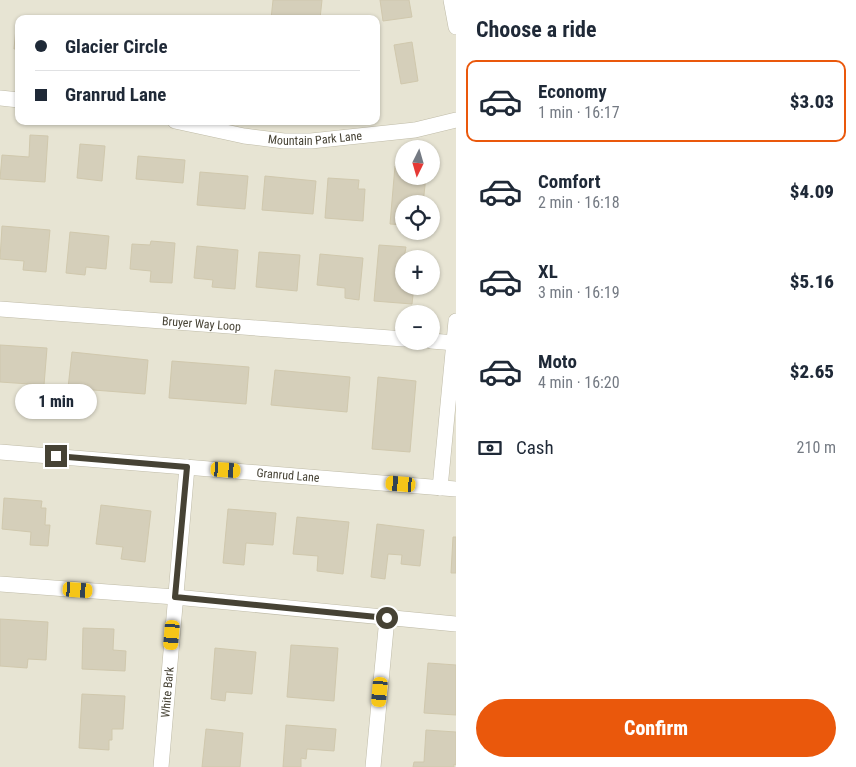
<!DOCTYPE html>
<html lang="en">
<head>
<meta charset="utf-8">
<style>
	body { margin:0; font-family:"Roboto Condensed",sans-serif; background:#f6f6f7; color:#1f2937; height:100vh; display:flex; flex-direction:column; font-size:19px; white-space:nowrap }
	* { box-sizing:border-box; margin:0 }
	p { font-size:16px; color:#747a83 }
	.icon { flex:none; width:28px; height:28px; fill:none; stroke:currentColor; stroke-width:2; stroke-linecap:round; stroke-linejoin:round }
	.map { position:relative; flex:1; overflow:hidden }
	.sheet { display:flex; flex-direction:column; background:#fff; width:400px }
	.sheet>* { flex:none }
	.guide { position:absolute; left:15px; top:15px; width:365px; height:110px; border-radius:10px; box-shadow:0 1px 4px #0004; display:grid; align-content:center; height:110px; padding:0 20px; background:#fff }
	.needle { width:32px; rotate:185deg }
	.tools { position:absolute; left:395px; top:140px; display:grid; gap:10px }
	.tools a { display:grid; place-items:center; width:45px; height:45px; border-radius:50%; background:#fff; box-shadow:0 1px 4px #0004; font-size:25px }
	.end { position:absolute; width:22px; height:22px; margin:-11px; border:6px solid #464234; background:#fff; box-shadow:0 0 0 2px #fff }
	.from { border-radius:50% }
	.bubble { position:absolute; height:35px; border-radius:18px; background:#fff; box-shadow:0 1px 4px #0004; font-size:16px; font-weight:800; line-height:35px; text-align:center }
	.car { position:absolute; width:15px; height:30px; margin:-15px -8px; border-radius:6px; box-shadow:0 0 4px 1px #0007; background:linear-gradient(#f5c518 24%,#345 0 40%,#f5c518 0 76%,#345 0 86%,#f5c518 0) }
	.guide b { display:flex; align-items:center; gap:18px; height:48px; font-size:19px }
	.guide b+b { border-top:1px solid #e0e1e3 }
	.guide i { width:12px; height:12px; background:#1f2937 }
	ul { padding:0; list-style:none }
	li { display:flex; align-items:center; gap:15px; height:82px; margin:0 10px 8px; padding:0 10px; border:2px solid transparent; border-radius:10px }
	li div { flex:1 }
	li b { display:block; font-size:19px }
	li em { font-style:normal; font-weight:800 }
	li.active { border-color:#ea580c }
	li>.icon { width:45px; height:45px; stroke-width:1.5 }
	h2 { padding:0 20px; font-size:22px; line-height:60px }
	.pay { display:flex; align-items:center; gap:12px; height:55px; padding:0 20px; font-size:19px }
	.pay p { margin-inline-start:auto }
	.primary-button { display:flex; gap:10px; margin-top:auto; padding:10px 20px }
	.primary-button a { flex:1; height:58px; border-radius:30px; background:#ea580c; color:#fff; font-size:20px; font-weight:800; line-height:58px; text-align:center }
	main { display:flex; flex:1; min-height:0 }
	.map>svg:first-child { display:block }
</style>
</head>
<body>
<main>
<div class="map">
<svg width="456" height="767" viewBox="0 0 456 767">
	<rect width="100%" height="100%" fill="#f3f1e5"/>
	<path fill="#e7e4d3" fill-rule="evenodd" d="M 0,0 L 456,0 L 456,767 L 0,767 ZM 19,19 L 376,19 L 376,121 L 19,121 ZM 404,149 L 431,149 L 431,176 L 404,176 ZM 404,204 L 431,204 L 431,231 L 404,231 ZM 404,259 L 431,259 L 431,286 L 404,286 ZM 404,314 L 431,314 L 431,341 L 404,341 Z"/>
	<g fill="#d5cfba" stroke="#d0c8ad">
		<polygon points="273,0 322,0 320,19 271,19"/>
		<polygon points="380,0 409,0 412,17 383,21"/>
		<polygon points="16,28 19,29 19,49 14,49"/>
		<polygon points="412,42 418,81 401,84 394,45"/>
		<polygon points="30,135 48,136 45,182 0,179 2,155 29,157"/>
		<polygon points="80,144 105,146 102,181 77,178"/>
		<polygon points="138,156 185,160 183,183 136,179"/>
		<polygon points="395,166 404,166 404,176 426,176 423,204 404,204 404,225 390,224"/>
		<polygon points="200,172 248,176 245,209 197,205"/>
		<polygon points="265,176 316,181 313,214 262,210"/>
		<polygon points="328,178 359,180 358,189 365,189 363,221 325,218"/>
		<polygon points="2,226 50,230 46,272 23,270 24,261 0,259"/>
		<polygon points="70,232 109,236 106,269 86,267 85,275 66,273"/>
		<polygon points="151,241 175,243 172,283 150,282 151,271 130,269 132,244 150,245"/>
		<polygon points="379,245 406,247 404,259 404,286 414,286 412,304 374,301"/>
		<polygon points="197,246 238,250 235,289 212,287 213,280 194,278"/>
		<polygon points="259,252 300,255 297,291 256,287"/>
		<polygon points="320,254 363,258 359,300 345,298 345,288 317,285"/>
		<polygon points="0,345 47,348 44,385 0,382"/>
		<polygon points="72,352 148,360 145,394 68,388"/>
		<polygon points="172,361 249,367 246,404 169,398"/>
		<polygon points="275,370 350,377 347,412 271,405"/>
		<polygon points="378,377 416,381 410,452 372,449"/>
		<polygon points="4,498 42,501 41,508 46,508 45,525 50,525 48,546 30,545 31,532 2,529"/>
		<polygon points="101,505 151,511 145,562 121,559 123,547 96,544"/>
		<polygon points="228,509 276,513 273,545 246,543 244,565 223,563"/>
		<polygon points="297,517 349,522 343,574 317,571 318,556 293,554"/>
		<polygon points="377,524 424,530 420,566 401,564 402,555 388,554 385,579 371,577"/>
		<polygon points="453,537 456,537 456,573 451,573"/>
		<polygon points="0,619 48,622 46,660 28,659 27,668 0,666"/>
		<polygon points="83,628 114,629 113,650 126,651 125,671 82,669"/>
		<polygon points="291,645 338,648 334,701 287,697"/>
		<polygon points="215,648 256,652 252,694 226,692 225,701 211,699"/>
		<polygon points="428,663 456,665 456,715 424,713"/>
		<polygon points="82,694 125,696 123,729 112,729 112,740 109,740 109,750 79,748"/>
		<polygon points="286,725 336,729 334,751 307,749 306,759 301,758 301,767 283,767"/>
		<polygon points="206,729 243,733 240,767 202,767"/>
		<polygon points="426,730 456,732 456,765 454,764 454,767 413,767 414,762 424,762"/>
	</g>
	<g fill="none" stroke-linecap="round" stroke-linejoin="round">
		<g stroke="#bfbba7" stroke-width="16">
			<g id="minor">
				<polyline points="451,0 456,27"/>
				<polyline points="0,98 19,100"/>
				<path id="s1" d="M 175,121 L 244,136 L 284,141 L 311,141 L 415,130 L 456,120"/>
				<path id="s2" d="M 0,309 L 404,339"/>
				<polyline points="431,341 456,343"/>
				<path id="s3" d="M 0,452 L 456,489"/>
				<polyline points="440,488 456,321"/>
				<polyline points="0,584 175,597 456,624"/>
				<path id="s4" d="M 161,767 L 187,467"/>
				<polyline points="373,767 387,618"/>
			</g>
		</g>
		<use href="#minor" stroke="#fff" stroke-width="15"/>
	</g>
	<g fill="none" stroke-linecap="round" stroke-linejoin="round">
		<polyline stroke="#464234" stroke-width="6" points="56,456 187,467 175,597 387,618"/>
	</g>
	<g text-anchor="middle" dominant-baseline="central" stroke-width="4.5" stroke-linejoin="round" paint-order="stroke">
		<g font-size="12" fill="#464234" stroke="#fff">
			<text stroke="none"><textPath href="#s1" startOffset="142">Mountain Park Lane</textPath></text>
			<text stroke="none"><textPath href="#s2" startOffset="202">Bruyer Way Loop</textPath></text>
			<text stroke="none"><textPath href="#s3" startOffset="289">Granrud Lane</textPath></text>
			<text stroke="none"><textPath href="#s4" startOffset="75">White Bark</textPath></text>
		</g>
	</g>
</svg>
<div class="tools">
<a><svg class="needle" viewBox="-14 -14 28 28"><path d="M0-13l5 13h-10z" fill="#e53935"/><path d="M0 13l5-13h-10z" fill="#747a83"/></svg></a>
<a><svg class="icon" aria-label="locate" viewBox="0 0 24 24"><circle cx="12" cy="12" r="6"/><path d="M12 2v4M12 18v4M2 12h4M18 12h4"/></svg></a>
<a>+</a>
<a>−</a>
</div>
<i class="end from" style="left:387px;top:618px"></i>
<i class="end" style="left:56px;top:456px"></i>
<div class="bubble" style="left:15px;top:384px;width:82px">1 min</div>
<i class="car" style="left:226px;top:470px;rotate:94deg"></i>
<i class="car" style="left:401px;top:484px;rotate:275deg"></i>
<i class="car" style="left:78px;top:590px;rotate:94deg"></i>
<i class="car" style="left:172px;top:635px;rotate:185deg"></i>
<i class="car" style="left:380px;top:692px;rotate:185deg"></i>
<div class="guide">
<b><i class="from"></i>Glacier Circle</b>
<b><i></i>Granrud Lane</b>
</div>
</div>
<section class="sheet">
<h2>Choose a ride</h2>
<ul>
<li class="active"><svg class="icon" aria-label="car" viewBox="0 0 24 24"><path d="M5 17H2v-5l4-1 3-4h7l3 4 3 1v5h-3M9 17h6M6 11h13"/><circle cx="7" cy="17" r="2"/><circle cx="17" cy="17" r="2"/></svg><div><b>Economy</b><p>1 min · 16:17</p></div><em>$3.03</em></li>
<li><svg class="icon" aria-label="car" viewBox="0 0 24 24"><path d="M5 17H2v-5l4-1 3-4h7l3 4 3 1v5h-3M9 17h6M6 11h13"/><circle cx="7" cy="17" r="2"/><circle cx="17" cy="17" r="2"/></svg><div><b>Comfort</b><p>2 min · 16:18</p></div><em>$4.09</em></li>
<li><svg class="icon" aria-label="car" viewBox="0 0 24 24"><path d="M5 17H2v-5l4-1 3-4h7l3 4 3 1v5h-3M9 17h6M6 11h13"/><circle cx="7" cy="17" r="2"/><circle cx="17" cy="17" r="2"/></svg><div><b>XL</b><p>3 min · 16:19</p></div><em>$5.16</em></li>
<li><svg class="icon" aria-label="car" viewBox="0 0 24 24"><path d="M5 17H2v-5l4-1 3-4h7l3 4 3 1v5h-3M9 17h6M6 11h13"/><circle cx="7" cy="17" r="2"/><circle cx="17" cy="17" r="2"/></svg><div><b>Moto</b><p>4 min · 16:20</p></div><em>$2.65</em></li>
</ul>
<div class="pay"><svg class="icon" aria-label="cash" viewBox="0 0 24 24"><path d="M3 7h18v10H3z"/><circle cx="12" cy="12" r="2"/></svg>Cash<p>210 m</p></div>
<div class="primary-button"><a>Confirm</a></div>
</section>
</main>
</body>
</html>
